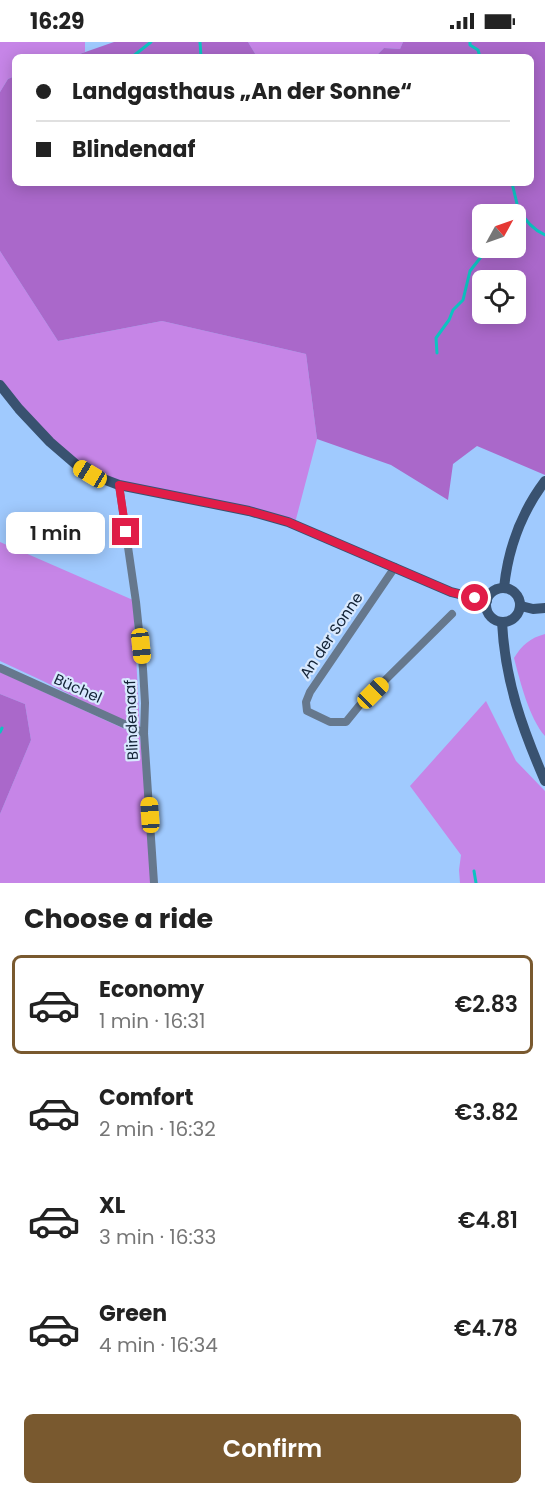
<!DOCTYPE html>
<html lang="en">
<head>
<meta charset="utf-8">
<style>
	body { margin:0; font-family:Poppins,sans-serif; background:#f2f2f2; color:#222; height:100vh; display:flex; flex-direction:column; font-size:22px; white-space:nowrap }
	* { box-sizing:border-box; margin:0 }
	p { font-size:20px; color:#767676 }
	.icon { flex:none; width:33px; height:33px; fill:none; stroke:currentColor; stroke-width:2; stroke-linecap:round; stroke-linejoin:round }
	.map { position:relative; height:841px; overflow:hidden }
	.sheet { display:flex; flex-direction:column; background:#fff; flex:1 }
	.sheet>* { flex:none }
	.banner { position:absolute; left:12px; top:12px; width:522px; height:132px; border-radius:9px; box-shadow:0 3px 15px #0003; display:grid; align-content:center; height:132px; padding:0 24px; background:#fff }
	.needle { width:39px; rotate:50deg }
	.tools { position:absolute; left:472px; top:162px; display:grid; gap:12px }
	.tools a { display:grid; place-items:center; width:54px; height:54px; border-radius:9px; background:#fff; box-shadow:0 3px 15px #0003; font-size:30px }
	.end { position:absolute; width:27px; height:27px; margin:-14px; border:8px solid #e11d48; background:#fff; box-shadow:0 0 0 3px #fff }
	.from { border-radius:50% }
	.bubble { position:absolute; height:42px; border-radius:9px; background:#fff; box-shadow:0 3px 15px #0003; font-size:20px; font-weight:600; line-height:42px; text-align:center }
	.car { position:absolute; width:18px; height:36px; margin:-18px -9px; border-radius:8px; box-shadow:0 0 4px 2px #0007; background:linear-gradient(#f5c518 24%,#345 0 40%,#f5c518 0 76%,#345 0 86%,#f5c518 0) }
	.banner b { display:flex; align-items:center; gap:21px; height:57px; font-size:22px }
	.banner b+b { border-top:2px solid #e0e0e0 }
	.banner i { width:15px; height:15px; background:#222 }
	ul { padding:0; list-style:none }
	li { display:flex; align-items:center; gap:18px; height:99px; margin:0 12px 9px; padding:0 12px; border:3px solid transparent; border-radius:9px }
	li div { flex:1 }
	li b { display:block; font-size:22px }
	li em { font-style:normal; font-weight:600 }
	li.active { border-color:#79592f }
	li>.icon { width:54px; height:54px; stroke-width:1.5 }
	h2 { padding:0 24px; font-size:27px; line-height:72px }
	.cta { display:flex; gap:12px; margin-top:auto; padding:12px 24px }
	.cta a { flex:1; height:69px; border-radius:9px; background:#79592f; color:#fff; font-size:24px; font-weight:600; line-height:69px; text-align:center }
	.status { display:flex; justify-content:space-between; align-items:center; height:42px; padding:0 30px; background:#fff; direction:ltr }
	.status svg { height:16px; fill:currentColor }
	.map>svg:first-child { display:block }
</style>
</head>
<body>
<div class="status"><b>16:29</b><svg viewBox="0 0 49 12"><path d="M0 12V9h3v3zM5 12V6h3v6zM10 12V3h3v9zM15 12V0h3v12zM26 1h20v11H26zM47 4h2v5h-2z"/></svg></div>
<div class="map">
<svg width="545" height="841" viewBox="0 0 545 841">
	<rect width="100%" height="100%" fill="#a0cafe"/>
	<g fill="#c685e7">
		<polygon points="0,0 85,0 85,10 71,15 15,15 15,34 8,37 0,50"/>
		<polygon points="248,0 403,0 400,7 384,6 375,15 257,15"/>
		<polygon points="0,209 58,299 162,279 306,312 317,397 295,481 119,444 79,425 0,343"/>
		<polygon points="0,500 133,558 140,688 43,639 0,619"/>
		<path d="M 545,592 L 545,694 C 529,676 520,639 514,616 C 522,603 530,596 545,592 Z"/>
		<polygon points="0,630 140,694 154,841 0,841 0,772 31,698 25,662 0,652"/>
		<polygon points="486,659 516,719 545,749 545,841 460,841 459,828 461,813 410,744"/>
	</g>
	<g fill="#aa68ca" fill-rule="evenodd">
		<polygon points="114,0 248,0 257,15 71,15"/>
		<path d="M 403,0 L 545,0 L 545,433 L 477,404 L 453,422 L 448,458 L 391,423 L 317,397 L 306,312 L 162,279 L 58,299 L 0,209 L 0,50 L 8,37 L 15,34 L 15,141 L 531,141 L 531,15 L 375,15 L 384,6 L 400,7 ZM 516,172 L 516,206 L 483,206 L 483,172 ZM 516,238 L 516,272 L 483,272 L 483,238 Z"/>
		<polygon points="0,652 25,662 31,698 0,772"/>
	</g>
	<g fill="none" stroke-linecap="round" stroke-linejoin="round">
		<g stroke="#0dc3c1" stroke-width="3">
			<polyline points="200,0 201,15"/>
			<polyline points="470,0 470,3 478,8 480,15"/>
			<polyline points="132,15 151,0"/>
			<polyline points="512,141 518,166 513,172"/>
			<path d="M 518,166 C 524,177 534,188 545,193"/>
			<polyline points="437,311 436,296 449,278 453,268 463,258 470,229 488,206"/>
			<polyline points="0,690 2,686"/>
			<polyline points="474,829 476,841"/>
		</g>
		<g stroke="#66788d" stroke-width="8">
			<polyline points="119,443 136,560 143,627 145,661 144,691 154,841"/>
			<polyline points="395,525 310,650 306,660 307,669 330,680 346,680 359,664 452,572"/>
			<polyline points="0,626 144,691"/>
		</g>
		<g stroke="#395270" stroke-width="10">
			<polyline points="0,343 19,367 50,400 79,425 90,432 119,443 249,469 288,480 451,550 487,559"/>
			<path d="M 504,546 C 508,506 521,471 545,439"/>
			<circle cx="503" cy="563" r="17"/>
			<polyline points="521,564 533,567 545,566"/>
			<path d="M 502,580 C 505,639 522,686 545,739"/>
		</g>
	</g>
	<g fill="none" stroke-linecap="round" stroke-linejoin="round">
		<polyline stroke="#e11d48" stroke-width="8" points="126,490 119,443 249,469 288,480 451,550 475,556"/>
	</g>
	<g text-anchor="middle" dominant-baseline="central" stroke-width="4.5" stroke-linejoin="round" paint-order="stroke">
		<g font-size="15" fill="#122235" stroke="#d8e9fe">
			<text transform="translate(331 593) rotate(-56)">An der Sonne</text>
			<text transform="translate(78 646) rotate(24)">Büchel</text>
			<text transform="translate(131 678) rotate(-92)">Blindenaaf</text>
		</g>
	</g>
</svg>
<div class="tools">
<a><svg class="needle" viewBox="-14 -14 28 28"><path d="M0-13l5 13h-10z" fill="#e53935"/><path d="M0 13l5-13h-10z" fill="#767676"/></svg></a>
<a><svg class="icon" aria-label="locate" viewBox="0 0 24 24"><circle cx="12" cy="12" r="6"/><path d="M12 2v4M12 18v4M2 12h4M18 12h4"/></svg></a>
</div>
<i class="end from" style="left:475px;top:556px"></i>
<i class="end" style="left:126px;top:490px"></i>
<div class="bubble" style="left:6px;top:470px;width:99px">1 min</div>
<i class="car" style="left:90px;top:432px;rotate:301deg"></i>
<i class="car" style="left:141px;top:604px;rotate:174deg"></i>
<i class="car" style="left:373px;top:651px;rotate:45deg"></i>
<i class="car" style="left:150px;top:773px;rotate:356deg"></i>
<div class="banner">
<b><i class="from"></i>Landgasthaus „An der Sonne“</b>
<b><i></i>Blindenaaf</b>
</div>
</div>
<section class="sheet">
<h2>Choose a ride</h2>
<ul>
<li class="active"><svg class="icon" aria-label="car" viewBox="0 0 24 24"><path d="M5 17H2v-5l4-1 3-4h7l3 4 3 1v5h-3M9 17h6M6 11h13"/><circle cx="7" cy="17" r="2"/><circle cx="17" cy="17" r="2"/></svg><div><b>Economy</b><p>1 min · 16:31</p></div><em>€2.83</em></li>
<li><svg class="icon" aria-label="car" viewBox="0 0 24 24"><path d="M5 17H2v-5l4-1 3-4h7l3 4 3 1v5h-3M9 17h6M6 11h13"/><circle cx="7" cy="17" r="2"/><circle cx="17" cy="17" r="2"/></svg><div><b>Comfort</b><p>2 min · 16:32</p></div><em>€3.82</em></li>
<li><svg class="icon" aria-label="car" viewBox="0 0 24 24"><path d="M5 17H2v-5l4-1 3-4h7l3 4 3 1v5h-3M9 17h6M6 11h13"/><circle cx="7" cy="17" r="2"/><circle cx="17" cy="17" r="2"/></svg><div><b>XL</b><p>3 min · 16:33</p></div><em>€4.81</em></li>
<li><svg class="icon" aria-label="car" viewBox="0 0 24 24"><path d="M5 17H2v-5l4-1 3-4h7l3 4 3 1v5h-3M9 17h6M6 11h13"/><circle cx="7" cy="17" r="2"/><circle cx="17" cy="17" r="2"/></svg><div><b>Green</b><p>4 min · 16:34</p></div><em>€4.78</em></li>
</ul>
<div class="cta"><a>Confirm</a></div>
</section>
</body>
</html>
